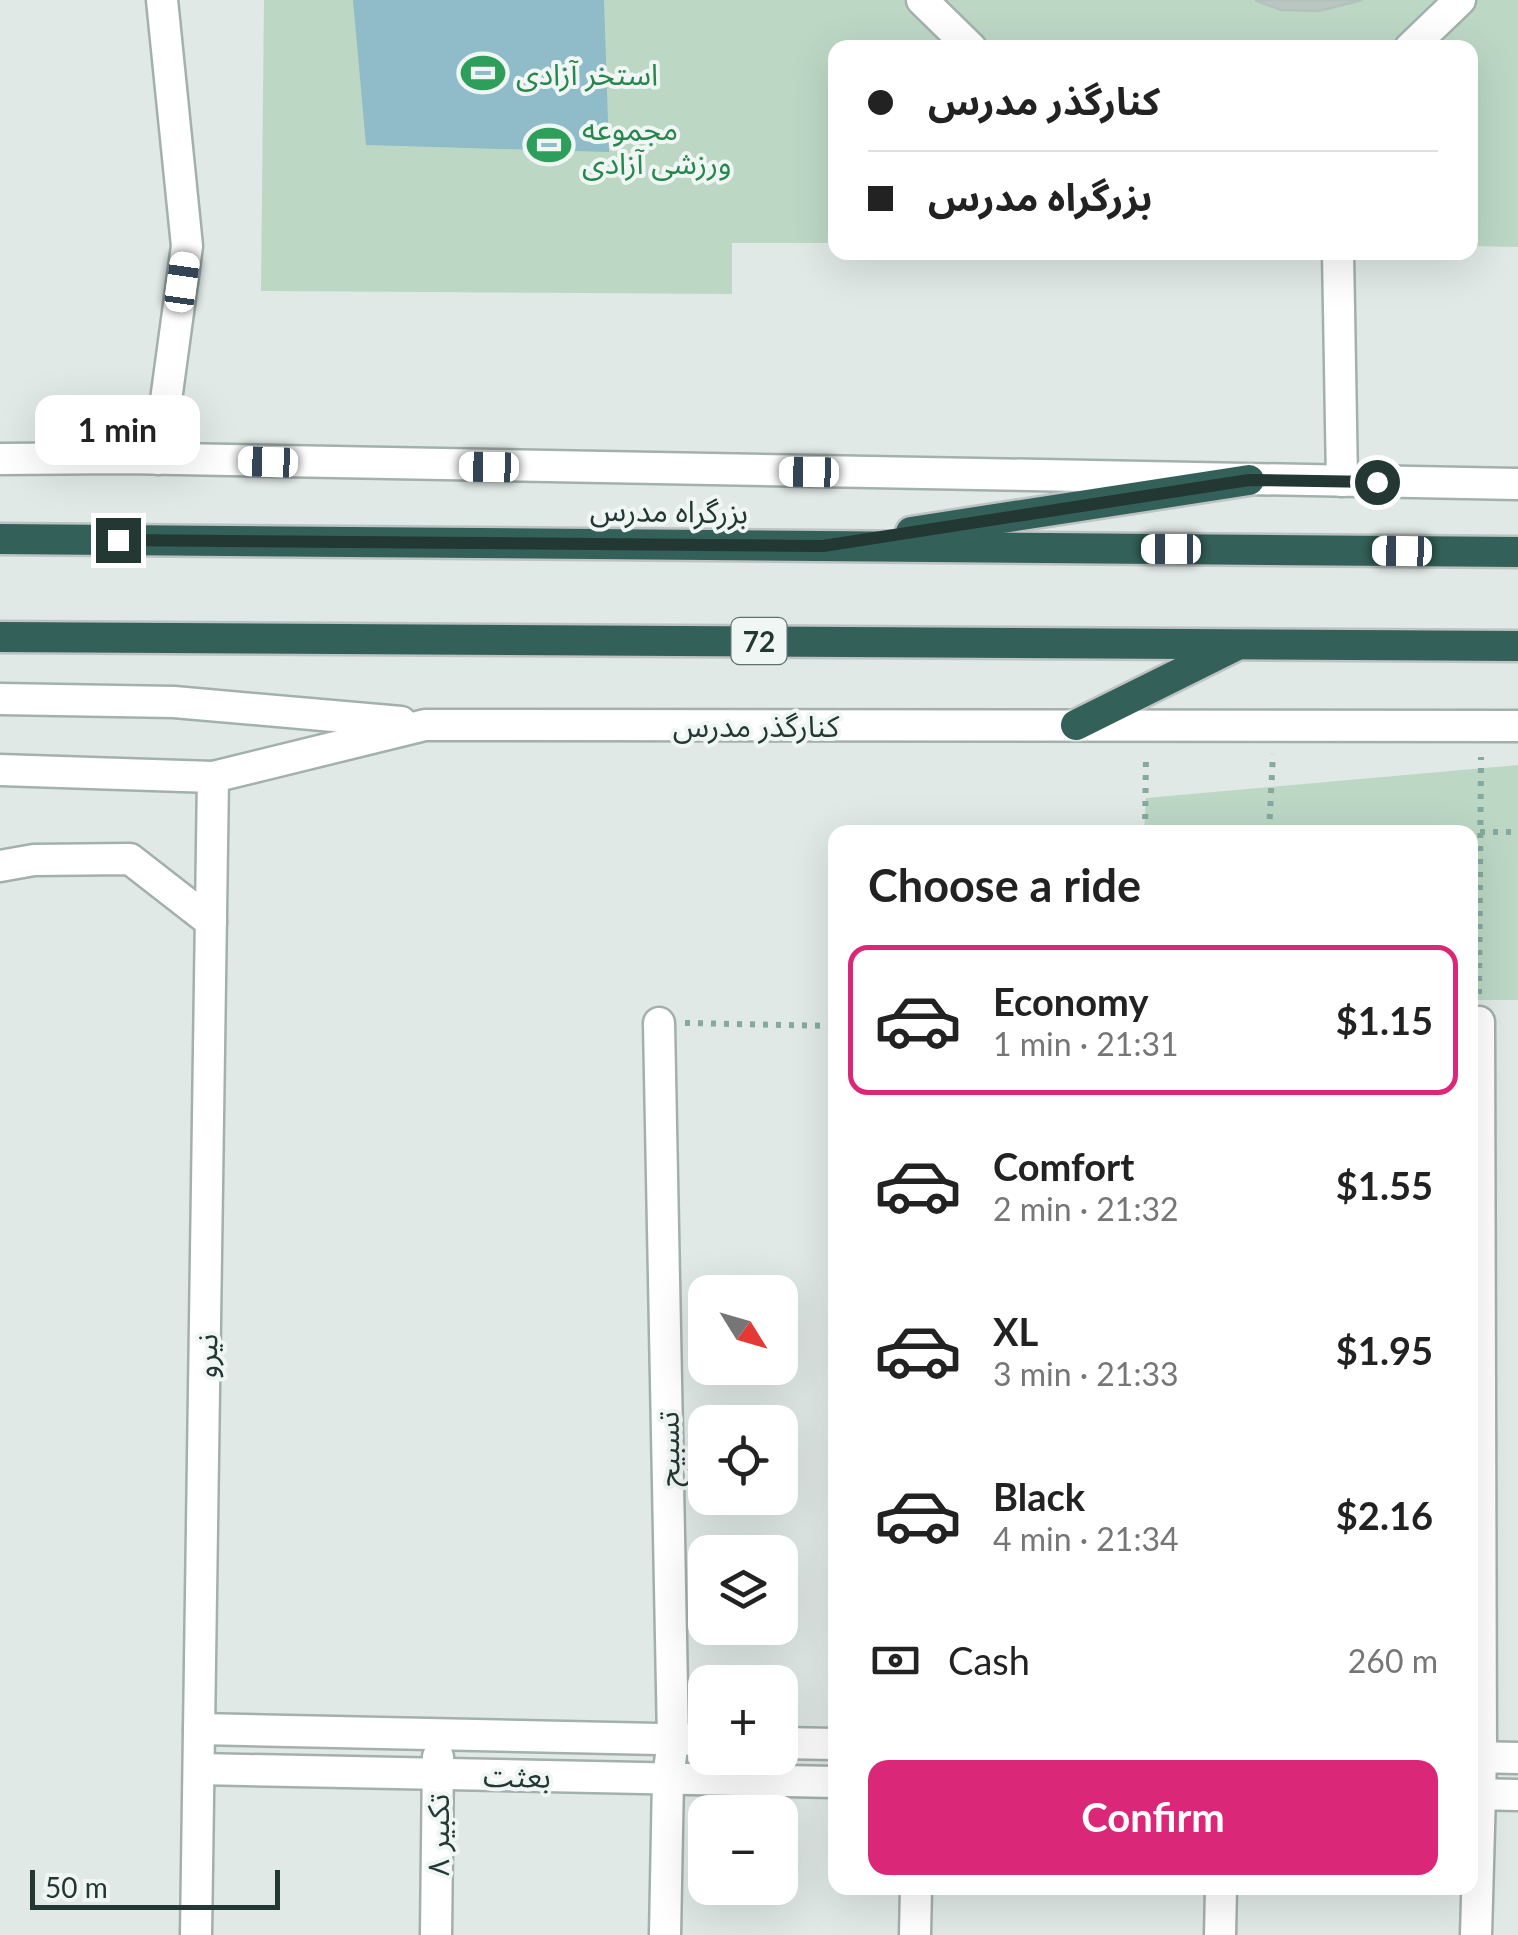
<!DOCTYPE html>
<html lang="en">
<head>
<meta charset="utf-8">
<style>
	body { margin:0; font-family:Lato,"Noto Sans Arabic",sans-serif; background:#f6f6f6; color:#222; height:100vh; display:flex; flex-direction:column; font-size:38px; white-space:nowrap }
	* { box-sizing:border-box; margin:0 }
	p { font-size:32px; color:#767676 }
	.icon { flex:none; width:55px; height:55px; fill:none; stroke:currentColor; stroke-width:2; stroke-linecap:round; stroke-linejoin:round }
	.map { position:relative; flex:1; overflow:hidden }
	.panel { position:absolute; left:828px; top:825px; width:650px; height:1070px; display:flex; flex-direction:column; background:#fff; border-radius:20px; box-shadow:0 10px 40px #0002 }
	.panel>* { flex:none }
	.guide { position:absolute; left:828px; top:40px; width:650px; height:220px; border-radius:20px; box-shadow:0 10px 40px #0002; display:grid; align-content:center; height:220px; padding:0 40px; background:#fff }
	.needle { width:65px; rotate:127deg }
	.tools { position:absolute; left:688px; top:1275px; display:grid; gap:20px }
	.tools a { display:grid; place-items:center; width:110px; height:110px; border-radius:20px; background:#fff; box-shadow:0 10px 40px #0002; font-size:50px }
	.scale { position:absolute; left:30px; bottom:25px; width:250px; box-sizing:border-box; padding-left:10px; border:5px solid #233733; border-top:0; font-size:28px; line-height:35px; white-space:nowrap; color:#233733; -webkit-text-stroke:8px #f0f6f4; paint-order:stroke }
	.end { position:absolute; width:45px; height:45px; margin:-22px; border:12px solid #233733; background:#fff; box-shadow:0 0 0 5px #fff }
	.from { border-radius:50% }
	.bubble { position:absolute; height:70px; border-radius:20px; background:#fff; box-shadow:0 10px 40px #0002; font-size:32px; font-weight:700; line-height:70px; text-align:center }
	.car { position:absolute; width:30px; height:60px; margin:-30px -15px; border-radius:12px; box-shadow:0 0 8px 2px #0007; background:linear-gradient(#fff 24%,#345 0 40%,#fff 0 76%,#345 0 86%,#fff 0) }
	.guide b { display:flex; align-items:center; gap:35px; height:95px; font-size:38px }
	.guide b+b { border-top:2px solid #e0e0e0 }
	.guide i { width:25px; height:25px; background:#222 }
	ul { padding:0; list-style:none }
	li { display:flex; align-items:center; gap:30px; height:150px; margin:0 20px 15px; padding:0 20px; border:5px solid transparent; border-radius:20px }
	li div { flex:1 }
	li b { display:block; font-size:38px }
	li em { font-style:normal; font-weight:700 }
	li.selected { border-color:#db2777 }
	li>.icon { width:90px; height:90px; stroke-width:1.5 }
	h2 { padding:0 40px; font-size:45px; line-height:120px }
	.pay { display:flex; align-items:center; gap:25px; height:110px; padding:0 40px; font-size:38px }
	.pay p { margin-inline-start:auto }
	.action { display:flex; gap:20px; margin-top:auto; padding:20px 40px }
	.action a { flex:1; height:115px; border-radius:20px; background:#db2777; color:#fff; font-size:40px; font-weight:700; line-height:115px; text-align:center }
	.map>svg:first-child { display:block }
</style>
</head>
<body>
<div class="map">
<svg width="1518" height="1935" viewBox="0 0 1518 1935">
	<rect width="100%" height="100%" fill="#e0e9e6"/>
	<g fill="#bcd8c5">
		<polygon points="264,0 1518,0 1518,247 1470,246 1470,48 835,48 835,243 732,243 732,294 261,291"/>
		<polygon points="1518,765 1518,1000 1470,1000 1470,832 1144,832 1146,798"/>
	</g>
	<polygon fill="#8fbcc8" points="353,0 604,0 609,152 366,145"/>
	<polygon fill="#b9c6c2" stroke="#b4c2bd" stroke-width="2.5" points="1255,0 1362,0 1319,11 1281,10"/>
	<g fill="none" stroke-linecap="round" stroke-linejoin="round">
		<g stroke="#a4b0ad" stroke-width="35">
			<g id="minor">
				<polyline points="922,0 971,48"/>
				<polyline points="1410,48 1460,0"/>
				<polyline points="1338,252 1342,481"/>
				<polyline points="0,459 126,458 1518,484"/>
				<polyline points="158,459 187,246 162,0"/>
				<polyline points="0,699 174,702 401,722"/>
				<polyline points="0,770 213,777 425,725 1518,726"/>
				<polyline points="0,866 34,860 130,859 211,922"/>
				<polyline points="659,1023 673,1740 668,1778 665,1935"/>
				<polyline points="199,1729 705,1740"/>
				<polyline points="780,1743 835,1744"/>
				<polyline points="1470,1757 1518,1758"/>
				<polyline points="199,1769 835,1782"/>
				<polyline points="1470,1794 1518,1795"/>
				<polyline points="196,1935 213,777"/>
				<polyline points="436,1935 438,1757"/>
				<polyline points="915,1935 916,1888"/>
				<polyline points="1220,1935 1221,1888"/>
				<polyline points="1476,1935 1481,1757 1479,1022"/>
			</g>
		</g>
		<g stroke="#bdc3c2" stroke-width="35">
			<g id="highway">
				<polyline points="911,532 1249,480"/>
				<polyline points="0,539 1518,552"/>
				<polyline points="0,637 1518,646"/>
				<polyline points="1076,725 1235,646"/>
			</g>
		</g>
		<g stroke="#85a99f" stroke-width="6" stroke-dasharray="5 8" stroke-linecap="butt">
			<polyline points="1145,832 1146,754"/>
			<polyline points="1269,832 1273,754"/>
			<polyline points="1480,832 1518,832"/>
			<polyline points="1479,994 1481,757"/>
			<polyline points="685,1023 835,1026"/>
		</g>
		<use href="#minor" stroke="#fff" stroke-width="30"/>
		<use href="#highway" stroke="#336058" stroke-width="30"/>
	</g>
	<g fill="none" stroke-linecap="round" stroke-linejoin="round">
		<polyline stroke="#233733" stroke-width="12" points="118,540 823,546 1249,480 1377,482"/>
	</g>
	<defs>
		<g id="stadium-bare" transform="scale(3.45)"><path d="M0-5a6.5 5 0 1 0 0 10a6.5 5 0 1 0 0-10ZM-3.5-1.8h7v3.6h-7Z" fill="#2e9e5b" stroke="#f0f6f4" stroke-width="2.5" paint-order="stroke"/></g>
	</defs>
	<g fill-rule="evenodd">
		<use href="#stadium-bare" x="483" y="73"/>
		<use href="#stadium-bare" x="549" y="145"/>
	</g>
	<g text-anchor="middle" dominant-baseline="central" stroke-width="8" stroke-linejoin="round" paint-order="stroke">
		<rect fill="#f0f6f4" stroke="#60706d" stroke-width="2.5" x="731.5" y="618" width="55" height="46" rx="8"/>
		<g font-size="28" font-weight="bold" fill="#233733">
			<text x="759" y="641">72</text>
		</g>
		<g font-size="30" fill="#27864d" stroke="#f0f6f4" text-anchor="start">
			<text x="516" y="73">استخر آزادی</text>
			<text x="582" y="128">مجموعه<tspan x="582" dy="34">ورزشی آزادی</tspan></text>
		</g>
		<g font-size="30" fill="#233733" stroke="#f0f6f4">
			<text transform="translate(669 510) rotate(1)">بزرگراه مدرس</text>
			<text x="756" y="725">کنارگذر مدرس</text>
			<text transform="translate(205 1356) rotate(-89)">نیرو</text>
			<text transform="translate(667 1449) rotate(-91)">تسبیح</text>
			<text transform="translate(517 1775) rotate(1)">بعثت</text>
			<text transform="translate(437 1835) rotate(-90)">تکبیر ۸</text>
		</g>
	</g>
</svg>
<div class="tools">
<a><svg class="needle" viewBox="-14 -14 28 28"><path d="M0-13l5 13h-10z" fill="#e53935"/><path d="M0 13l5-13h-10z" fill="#767676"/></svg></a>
<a><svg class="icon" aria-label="locate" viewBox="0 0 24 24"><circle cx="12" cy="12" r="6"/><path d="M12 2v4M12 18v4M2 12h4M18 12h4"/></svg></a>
<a><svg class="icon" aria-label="layers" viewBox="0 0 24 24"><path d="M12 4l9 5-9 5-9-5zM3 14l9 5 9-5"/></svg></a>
<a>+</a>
<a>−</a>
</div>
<div class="scale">50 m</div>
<i class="end from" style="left:1377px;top:482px"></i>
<i class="end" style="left:118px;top:540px"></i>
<div class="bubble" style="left:35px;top:395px;width:165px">1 min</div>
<i class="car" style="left:182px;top:282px;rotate:8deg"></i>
<i class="car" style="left:268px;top:462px;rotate:272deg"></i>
<i class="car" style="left:489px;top:467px;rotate:271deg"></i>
<i class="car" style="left:809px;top:472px;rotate:271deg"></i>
<i class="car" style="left:1171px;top:549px;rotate:270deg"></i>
<i class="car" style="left:1402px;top:551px;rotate:271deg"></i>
<div class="guide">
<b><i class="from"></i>کنارگذر مدرس</b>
<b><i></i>بزرگراه مدرس</b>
</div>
<section class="panel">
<h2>Choose a ride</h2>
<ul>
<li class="selected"><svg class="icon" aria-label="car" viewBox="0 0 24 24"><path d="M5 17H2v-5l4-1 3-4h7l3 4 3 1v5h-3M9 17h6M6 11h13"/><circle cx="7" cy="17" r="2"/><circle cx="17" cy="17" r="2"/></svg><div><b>Economy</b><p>1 min · 21:31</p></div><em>$1.15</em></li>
<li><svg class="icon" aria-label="car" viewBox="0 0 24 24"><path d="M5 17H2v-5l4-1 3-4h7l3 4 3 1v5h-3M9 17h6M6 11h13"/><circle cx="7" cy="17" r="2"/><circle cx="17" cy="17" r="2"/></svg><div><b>Comfort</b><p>2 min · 21:32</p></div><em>$1.55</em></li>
<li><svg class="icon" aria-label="car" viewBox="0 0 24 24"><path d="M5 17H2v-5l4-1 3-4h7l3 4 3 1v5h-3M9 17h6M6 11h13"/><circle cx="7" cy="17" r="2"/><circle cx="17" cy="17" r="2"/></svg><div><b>XL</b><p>3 min · 21:33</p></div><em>$1.95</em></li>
<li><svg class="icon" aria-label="car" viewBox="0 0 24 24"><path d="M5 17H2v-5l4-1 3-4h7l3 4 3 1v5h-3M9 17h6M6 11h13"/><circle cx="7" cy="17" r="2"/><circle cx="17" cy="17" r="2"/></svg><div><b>Black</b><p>4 min · 21:34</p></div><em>$2.16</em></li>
</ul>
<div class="pay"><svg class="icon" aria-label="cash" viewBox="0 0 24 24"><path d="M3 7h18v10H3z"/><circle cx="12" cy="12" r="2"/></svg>Cash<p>260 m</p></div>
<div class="action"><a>Confirm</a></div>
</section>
</div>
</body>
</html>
